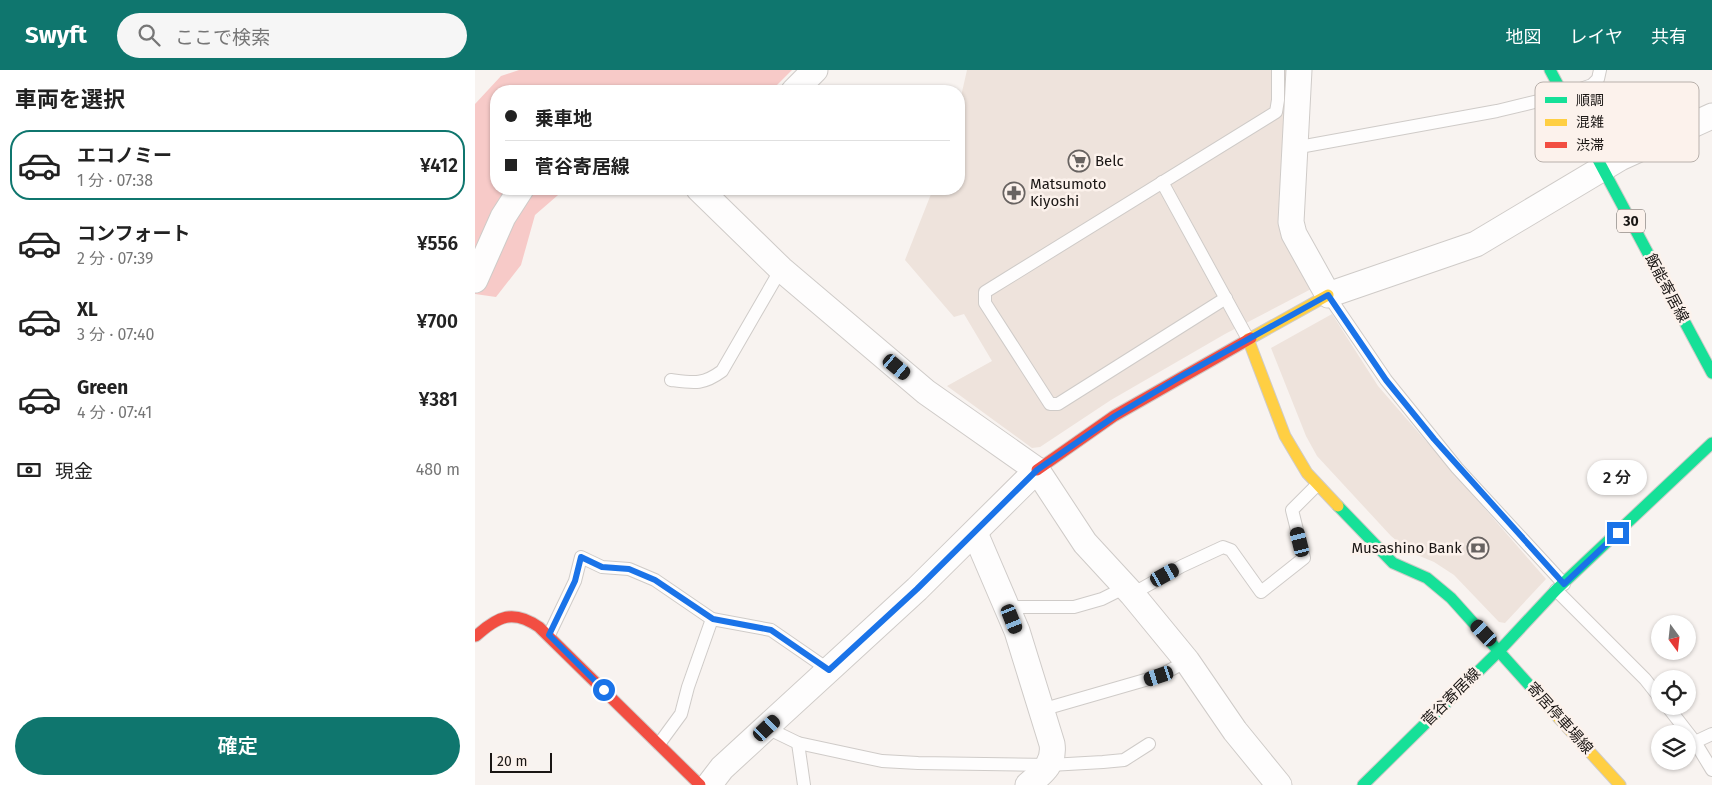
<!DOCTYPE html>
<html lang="ja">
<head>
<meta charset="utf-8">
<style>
	body { margin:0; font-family:"Fira Sans","Noto Sans JP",sans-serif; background:#f6f6f6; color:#222; height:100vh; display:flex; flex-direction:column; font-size:19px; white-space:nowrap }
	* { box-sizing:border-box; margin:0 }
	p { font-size:16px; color:#767676 }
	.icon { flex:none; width:28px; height:28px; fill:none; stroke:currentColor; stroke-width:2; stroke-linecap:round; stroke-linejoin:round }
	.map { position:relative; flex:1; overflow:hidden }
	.drawer { display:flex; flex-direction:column; background:#fff; width:475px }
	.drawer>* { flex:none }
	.top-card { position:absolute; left:15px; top:15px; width:475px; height:110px; border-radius:20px; box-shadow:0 1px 4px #0004; display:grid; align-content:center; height:110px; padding:0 15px; background:#fff }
	.needle { width:32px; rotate:165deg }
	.buttons { position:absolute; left:1176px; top:545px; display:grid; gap:10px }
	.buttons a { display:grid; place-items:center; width:45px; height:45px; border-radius:50%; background:#fff; box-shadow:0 1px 4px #0004; font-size:25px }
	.scale { position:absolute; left:15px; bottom:12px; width:62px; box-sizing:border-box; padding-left:5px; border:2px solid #1a1614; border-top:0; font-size:14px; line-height:18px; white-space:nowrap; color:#1a1614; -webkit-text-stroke:4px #fcf2ec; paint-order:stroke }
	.end { position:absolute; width:22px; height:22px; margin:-11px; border:6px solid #1a73e8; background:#fff; box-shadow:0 0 0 2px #fff }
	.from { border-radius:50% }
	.bubble { position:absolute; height:35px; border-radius:18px; background:#fff; box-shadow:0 1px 4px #0004; font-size:16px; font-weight:600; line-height:35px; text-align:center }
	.car { position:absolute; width:15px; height:30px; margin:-15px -8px; border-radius:6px; box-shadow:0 0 4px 1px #0007; background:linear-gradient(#222 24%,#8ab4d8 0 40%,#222 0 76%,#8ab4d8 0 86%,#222 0) }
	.top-card b { display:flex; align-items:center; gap:18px; height:48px; font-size:19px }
	.top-card b+b { border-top:1px solid #e0e0e0 }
	.top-card i { width:12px; height:12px; background:#222 }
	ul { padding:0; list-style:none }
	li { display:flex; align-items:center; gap:15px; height:70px; margin:0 10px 8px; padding:0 5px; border:2px solid transparent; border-radius:20px }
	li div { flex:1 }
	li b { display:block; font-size:19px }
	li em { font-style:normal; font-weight:600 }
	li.on { border-color:#0f766e }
	li>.icon { width:45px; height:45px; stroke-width:1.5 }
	h2 { padding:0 15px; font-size:22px; line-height:60px }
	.pay { display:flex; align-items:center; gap:12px; height:55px; padding:0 15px; font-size:19px }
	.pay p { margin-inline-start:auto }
	.primary-button { display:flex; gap:10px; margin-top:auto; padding:10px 15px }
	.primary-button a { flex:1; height:58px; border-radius:30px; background:#0f766e; color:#fff; font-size:20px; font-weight:600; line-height:58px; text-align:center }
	header { display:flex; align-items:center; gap:30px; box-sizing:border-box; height:70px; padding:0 25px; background:#0f766e; color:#fff }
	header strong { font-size:24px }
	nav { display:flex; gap:28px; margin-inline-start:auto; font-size:18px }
	.search { width:350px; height:45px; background:#f6f6f6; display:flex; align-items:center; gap:12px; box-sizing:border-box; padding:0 18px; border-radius:28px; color:#767676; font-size:19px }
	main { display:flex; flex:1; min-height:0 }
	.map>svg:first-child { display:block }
</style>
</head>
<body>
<header>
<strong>Swyft</strong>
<div class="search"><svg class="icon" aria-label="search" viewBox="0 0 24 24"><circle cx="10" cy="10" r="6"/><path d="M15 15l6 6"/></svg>ここで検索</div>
<nav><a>地図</a><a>レイヤ</a><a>共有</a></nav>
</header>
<main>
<section class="drawer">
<h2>車両を選択</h2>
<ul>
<li class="on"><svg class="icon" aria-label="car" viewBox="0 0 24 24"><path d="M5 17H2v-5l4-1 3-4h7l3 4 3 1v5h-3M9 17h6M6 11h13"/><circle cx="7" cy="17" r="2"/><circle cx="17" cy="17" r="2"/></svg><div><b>エコノミー</b><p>1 分 · 07:38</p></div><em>¥412</em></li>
<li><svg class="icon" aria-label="car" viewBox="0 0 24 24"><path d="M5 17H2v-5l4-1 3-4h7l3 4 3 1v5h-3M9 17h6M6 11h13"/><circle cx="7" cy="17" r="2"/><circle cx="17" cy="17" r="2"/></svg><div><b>コンフォート</b><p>2 分 · 07:39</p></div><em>¥556</em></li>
<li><svg class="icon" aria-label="car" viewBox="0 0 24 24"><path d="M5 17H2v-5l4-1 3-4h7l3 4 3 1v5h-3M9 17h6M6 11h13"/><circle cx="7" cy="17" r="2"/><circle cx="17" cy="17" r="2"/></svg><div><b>XL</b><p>3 分 · 07:40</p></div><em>¥700</em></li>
<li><svg class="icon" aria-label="car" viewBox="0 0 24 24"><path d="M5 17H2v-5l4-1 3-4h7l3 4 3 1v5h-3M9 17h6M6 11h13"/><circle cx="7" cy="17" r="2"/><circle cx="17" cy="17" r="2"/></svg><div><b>Green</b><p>4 分 · 07:41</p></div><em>¥381</em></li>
</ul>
<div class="pay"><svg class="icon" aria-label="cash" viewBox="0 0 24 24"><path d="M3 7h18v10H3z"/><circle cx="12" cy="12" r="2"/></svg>現金<p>480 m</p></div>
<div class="primary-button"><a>確定</a></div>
</section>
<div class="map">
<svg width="1237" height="715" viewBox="0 0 1237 715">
	<rect width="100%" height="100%" fill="#f8f3f0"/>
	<g fill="#eee3dc">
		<polygon points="492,0 812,0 807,150 840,217 750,264 636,330 565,377 557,378 472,316 517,291 489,244 479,247 430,190 458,119 484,119 484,35"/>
		<polygon points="857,244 903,316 1071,509 1030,553 1024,552 979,505 959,492 935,482 916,466 842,386 831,366 796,278"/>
	</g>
	<polygon fill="#f7cac8" points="44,0 317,0 296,21 21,21 21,119 90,119 60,145 46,195 21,227 0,224 0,34 26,6"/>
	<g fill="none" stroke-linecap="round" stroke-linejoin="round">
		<g stroke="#cfcbc8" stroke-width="14">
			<g id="lane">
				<polyline points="819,78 1022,41 1088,25 1117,15 1123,9 1125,0"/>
				<polyline points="687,112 773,269"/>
				<polyline points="853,225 911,310 982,398 1089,514"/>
				<polyline points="751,228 583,334 575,334 510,233 510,222 801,42 803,30 803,0"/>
				<path d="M 196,310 C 219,313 228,315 247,301 L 306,199"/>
				<polyline points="1081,520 1170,609 1185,628"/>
				<polyline points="657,524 707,496 748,477 756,480 786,522 829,488 817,440 842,415"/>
				<polyline points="532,537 599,537 627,529 651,517"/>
				<polyline points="74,565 100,511 106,487 127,497 154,499 180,510 237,549 296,560 354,600"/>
				<polyline points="1192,636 1220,672 1237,664"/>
				<polyline points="566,640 684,606 712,591"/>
				<polyline points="292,658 323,673 407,691 443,693 575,695 628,692 649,690 674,674"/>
				<polyline points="1220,672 1237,700"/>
				<polyline points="323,673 329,715"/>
				<polyline points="184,674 206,644 213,617 237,549"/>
			</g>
		</g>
		<g stroke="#cfcbc8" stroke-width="27">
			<g id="street">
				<polyline points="824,0 816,152 819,164 853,225 1001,174 1145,88 1237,46"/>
				<polyline points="319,21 340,0"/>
				<polyline points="224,119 306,199 451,322 562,400 610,473 657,524 712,591 760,661 804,715"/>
				<polyline points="0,210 28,147 46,119"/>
				<path d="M 500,463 L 542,561 L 577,674 C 580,694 567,703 553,715"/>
				<polyline points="234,715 247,698 442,519 562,400"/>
			</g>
		</g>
		<g stroke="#cfcbc8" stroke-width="13">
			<g id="fast">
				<polyline points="1075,0 1237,303"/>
				<polyline points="863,436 918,493 952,508 976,528 1082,646"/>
				<polyline points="888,715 1025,580 1081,520 1237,373"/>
			</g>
		</g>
		<g stroke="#cfcbc8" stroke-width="13">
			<g id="slow">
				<polyline points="776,268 853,225"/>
				<polyline points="773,269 810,366 832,403 863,436"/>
				<polyline points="1082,646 1145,715"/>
			</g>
		</g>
		<g stroke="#cfcbc8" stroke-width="13">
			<g id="jam">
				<polyline points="562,400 639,346 776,268"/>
				<path d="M 1,566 C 23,546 38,539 64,557 L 225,715"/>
			</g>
		</g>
		<use href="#lane" stroke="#fefdfd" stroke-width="12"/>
		<use href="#street" stroke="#fefdfd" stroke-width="25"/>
		<use href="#fast" stroke="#16e098" stroke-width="11"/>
		<use href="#slow" stroke="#ffcf43" stroke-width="11"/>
		<use href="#jam" stroke="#f24e42" stroke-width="11"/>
	</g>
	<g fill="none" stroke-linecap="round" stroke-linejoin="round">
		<polyline stroke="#1a73e8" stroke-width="6" points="129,620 74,565 100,511 106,487 127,497 154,499 180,510 238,549 296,560 354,600 442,519 562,400 640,346 705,307 853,225 911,310 959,369 1089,514 1143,463"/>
	</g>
	<defs>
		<g id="supermarket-ring" transform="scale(1.125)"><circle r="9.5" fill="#fcf2ec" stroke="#686361" stroke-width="1.5"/><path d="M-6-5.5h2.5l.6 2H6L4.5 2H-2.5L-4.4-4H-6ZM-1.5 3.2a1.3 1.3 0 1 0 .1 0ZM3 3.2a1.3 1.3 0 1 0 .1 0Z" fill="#686361"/></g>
		<g id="pharmacy-ring" transform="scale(1.125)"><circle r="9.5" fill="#fcf2ec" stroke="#686361" stroke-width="1.5"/><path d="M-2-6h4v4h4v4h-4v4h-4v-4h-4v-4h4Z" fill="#686361"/></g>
		<g id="bank-ring" transform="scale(1.125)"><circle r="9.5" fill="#fcf2ec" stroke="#686361" stroke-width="1.5"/><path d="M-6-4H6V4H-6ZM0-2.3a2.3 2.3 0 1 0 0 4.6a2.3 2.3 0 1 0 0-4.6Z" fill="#686361"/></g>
	</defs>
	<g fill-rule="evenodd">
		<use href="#supermarket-ring" x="604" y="91"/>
		<use href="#pharmacy-ring" x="539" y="123"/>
		<use href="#bank-ring" x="1003" y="478"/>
	</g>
	<g text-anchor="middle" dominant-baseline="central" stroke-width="5" stroke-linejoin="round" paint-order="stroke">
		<rect fill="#fcf2ec" stroke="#5e5855" stroke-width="1" x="1142" y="139.5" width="28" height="23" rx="4"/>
		<g font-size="14" font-weight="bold" fill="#1a1614">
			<text x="1156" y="151">30</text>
		</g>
		<g font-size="15" fill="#1a1614" stroke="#fcf2ec" text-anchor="start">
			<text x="620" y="91">Belc</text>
			<text x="555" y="114">Matsumoto<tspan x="555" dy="17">Kiyoshi</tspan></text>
			<text x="987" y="478" text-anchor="end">Musashino Bank</text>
		</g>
		<g font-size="15" fill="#1a1614" stroke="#fcf2ec">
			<text transform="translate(1192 218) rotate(62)">飯能寄居線</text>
			<text transform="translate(976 627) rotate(-45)">菅谷寄居線</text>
			<text transform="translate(1085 648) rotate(48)">寄居停車場線</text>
		</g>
	</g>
	<rect x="1060" y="12" width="164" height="80" rx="8" fill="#fcf2ec" stroke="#b8b0ab" stroke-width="1"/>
	<rect x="1070" y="27" width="22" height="6" fill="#16e098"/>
	<rect x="1070" y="49" width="22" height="7" fill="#ffcf43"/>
	<rect x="1070" y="72" width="22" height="6" fill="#f24e42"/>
	<g font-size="14" fill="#1a1614">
		<text x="1101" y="35">順調</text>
		<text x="1101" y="57">混雑</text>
		<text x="1101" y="80">渋滞</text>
	</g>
</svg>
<div class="buttons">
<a><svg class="needle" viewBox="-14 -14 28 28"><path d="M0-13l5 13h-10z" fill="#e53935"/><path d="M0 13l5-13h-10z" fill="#767676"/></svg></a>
<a><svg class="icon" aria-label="locate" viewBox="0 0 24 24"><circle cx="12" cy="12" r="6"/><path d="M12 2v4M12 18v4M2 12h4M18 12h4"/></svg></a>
<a><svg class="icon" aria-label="layers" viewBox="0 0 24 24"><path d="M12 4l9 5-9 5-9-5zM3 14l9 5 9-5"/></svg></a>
</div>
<div class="scale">20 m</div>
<i class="end from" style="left:129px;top:620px"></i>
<i class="end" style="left:1143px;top:463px"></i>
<div class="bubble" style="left:1112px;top:390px;width:60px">2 分</div>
<i class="car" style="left:422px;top:297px;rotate:130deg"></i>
<i class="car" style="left:825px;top:472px;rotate:346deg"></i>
<i class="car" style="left:690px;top:505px;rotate:61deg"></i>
<i class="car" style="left:537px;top:549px;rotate:158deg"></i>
<i class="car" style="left:1009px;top:563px;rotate:317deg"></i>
<i class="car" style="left:684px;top:606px;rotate:252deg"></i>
<i class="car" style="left:292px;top:658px;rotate:47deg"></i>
<div class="top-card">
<b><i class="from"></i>乗車地</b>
<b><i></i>菅谷寄居線</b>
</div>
</div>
</main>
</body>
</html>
